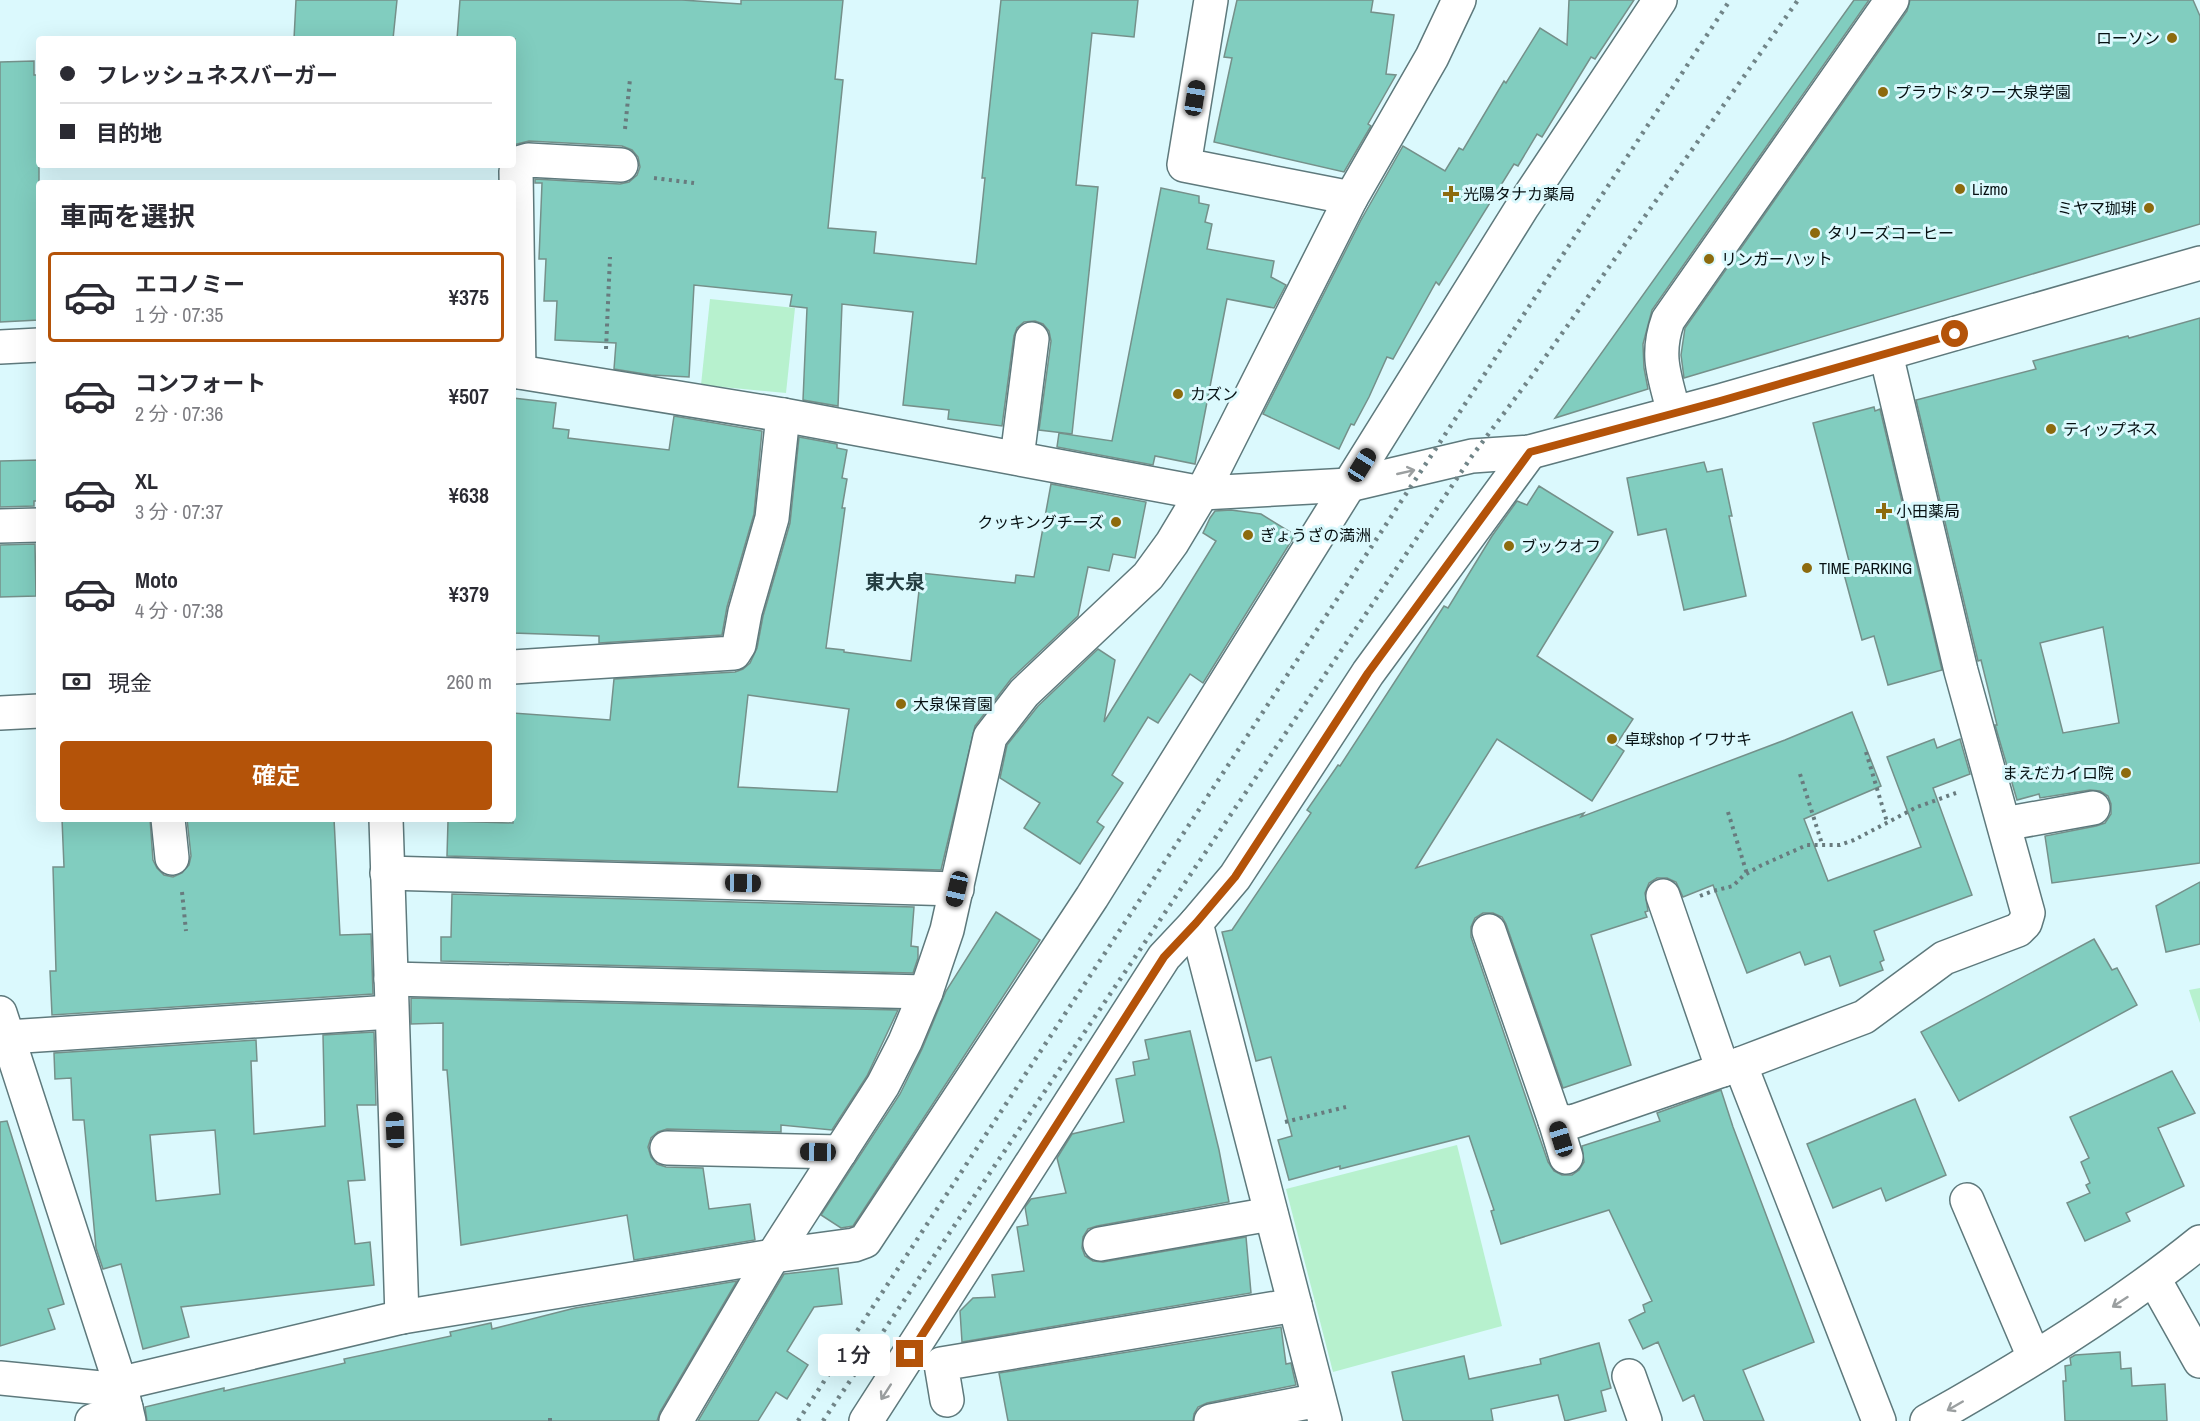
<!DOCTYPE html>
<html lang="ja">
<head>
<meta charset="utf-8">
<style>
	body { margin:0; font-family:"Archivo Narrow","Noto Sans JP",sans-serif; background:#f2f2f3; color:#2b2b33; height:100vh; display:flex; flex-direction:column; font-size:22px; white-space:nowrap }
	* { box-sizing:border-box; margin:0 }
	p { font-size:20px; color:#7c7c81 }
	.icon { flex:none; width:33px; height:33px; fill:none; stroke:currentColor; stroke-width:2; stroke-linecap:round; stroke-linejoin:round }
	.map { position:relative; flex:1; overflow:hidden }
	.sheet { position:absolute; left:36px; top:180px; width:480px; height:642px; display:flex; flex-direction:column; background:#fff; border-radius:6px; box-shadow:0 6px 24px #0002 }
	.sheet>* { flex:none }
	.hud { position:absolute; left:36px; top:36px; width:480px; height:132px; border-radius:6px; box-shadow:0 6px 24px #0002; display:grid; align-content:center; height:132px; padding:0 24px; background:#fff }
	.end { position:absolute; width:27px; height:27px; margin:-14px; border:8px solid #b45309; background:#fff; box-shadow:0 0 0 3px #fff }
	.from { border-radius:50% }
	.bubble { position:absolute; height:42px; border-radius:6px; background:#fff; box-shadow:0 6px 24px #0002; font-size:20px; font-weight:600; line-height:42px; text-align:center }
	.car { position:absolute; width:18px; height:36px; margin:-18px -9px; border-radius:8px; box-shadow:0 0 4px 2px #0007; background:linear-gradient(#222 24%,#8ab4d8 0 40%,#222 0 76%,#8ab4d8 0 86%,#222 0) }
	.hud b { display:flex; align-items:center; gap:21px; height:57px; font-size:22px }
	.hud b+b { border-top:2px solid #e1e1e2 }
	.hud i { width:15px; height:15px; background:#2b2b33 }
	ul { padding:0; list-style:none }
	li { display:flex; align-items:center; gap:18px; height:90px; margin:0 12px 9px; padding:0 12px; border:3px solid transparent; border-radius:6px }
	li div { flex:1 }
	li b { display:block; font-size:22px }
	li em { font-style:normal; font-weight:600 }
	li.on { border-color:#b45309 }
	li>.icon { width:54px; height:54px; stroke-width:1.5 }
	h2 { padding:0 24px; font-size:27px; line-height:72px }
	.pay { display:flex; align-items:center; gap:15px; height:66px; padding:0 24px; font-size:22px }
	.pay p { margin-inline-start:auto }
	.button { display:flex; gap:12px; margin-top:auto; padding:12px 24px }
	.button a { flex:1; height:69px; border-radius:6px; background:#b45309; color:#fff; font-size:24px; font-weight:600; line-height:69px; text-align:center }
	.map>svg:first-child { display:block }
</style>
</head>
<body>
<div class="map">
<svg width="2200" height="1421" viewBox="0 0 2200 1421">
	<rect width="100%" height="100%" fill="#dbf9fd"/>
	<g fill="#b7f1ce">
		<polygon points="710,299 795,308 786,393 701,385"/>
		<polygon points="2200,988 2200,1023 2189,990"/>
		<polygon points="1457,1145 1502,1326 1333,1372 1286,1189"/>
	</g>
	<g fill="#81cdbf" stroke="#75908a" stroke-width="1.5" fill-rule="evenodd">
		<polygon points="296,0 397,0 393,39 294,39"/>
		<polygon points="460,0 682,0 741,4 741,0 843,0 835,79 843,80 828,228 876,232 874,253 976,264 985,178 982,178 1001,0 1138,0 1134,37 1092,33 1076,185 1098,187 1072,434 1039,430 1051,341 1049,331 1043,324 1035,321 1024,322 1017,328 1014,336 1002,426 948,419 949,410 903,405 913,312 842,304 838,406 803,400 807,308 790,306 792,295 694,285 689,377 651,375 614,369 616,343 555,340 557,301 544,301 546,259 539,259 542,183 535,183 535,179 620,184 629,182 637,175 640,167 638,157 632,150 622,146 529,141 513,145 515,39 457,39"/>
		<polygon points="1237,0 1373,0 1371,12 1394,15 1386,74 1396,75 1368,124 1371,126 1344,172 1214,142 1232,58 1224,57"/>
		<polygon points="1569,0 1634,0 1595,59 1591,57 1542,137 1537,134 1518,166 1514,164 1439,285 1436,282 1393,359 1387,357 1369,397 1354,425 1351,424 1339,449 1263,414 1361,220 1403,146 1445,171 1459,148 1463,150 1504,81 1506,83 1540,28 1567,45"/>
		<polygon points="1854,0 1869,0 1652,310 1643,344 1644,368 1648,389 1555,418"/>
		<polygon points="1910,0 2193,0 2200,16 2200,224 1684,378 1681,355 1685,328 1907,11"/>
		<polygon points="34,61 34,75 39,75 39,320 0,322 0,62"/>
		<polygon points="1161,188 1199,196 1199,203 1209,205 1205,222 1212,224 1207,249 1274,261 1271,277 1286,285 1274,308 1227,299 1195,464 1155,456 1153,465 1057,447 1059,433 1112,441"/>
		<path d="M 2200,318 L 2200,863 L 2052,883 L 2045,836 L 2096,826 L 2105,823 L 2111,814 L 2111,804 L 2108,796 L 2100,791 L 2090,790 L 2040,798 L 2039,794 L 2017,800 L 1995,725 L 1997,725 L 1981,660 L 1978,661 L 1916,400 L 2036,369 L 2033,361 L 2128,336 L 2129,338 ZM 2103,627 L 2119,723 L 2063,733 L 2040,643 Z"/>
		<polygon points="513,398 556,403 553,428 569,430 568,438 669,450 674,416 762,431 754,514 727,607 722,635 599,643 599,636 513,633"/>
		<polygon points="1874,407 1875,411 1880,409 1942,670 1888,685 1874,636 1862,640 1851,600 1841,563 1849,561 1813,423"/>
		<path d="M 799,437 L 837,444 L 837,448 L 847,450 L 842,478 L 847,479 L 842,508 L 845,508 L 826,648 L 844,650 L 844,652 L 911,661 L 921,573 L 1015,583 L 1016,575 L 1034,577 L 1051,484 L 1146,502 L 1135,558 L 1113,554 L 1109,571 L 1088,567 L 1078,616 L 1011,679 L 975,726 L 941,870 L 447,856 L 448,821 L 513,823 L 513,713 L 610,720 L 614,679 L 735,672 L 743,669 L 750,663 L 757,648 L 763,616 L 790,523 ZM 748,695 L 849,709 L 837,792 L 738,787 Z"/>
		<polygon points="39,460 39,501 34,501 34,506 0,507 0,461"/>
		<polygon points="1704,462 1707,472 1722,469 1732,516 1729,516 1746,596 1684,610 1666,529 1638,535 1627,478"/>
		<polygon points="1539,486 1613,532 1537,656 1633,719 1616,745 1624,751 1592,801 1497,739 1416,868 1584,813 1581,817 1785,740 1852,712 1881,786 1804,819 1828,881 1921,847 1887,757 1934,739 1937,748 1960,739 1970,774 1933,788 1972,895 1874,931 1884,960 1880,962 1883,970 1840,986 1830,956 1805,965 1800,952 1747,973 1713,885 1683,897 1676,882 1667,878 1657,878 1649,883 1645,893 1648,911 1645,912 1647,917 1591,935 1631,1065 1563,1088 1506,924 1502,917 1493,913 1483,913 1475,918 1471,927 1471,937 1548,1162 1554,1171 1562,1175 1572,1175 1579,1170 1584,1162 1582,1146 1660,1121 1657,1113 1721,1090 1733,1127 1814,1342 1743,1370 1764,1421 1704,1421 1694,1395 1683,1401 1658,1342 1643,1349 1629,1320 1645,1312 1643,1305 1652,1301 1609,1210 1501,1244 1491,1211 1494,1210 1469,1136 1340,1169 1340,1166 1289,1180 1278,1140 1292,1136 1271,1057 1256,1061 1222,932 1232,930 1311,813 1307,810 1338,765 1340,766 1444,606 1448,608 1492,536 1517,501 1527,505"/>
		<polygon points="1231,510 1261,514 1295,535 1203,683 1190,674 1158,723 1148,717 1112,775 1123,783 1097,822 1104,827 1080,864 1024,828 1040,803 1000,778 1007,745 1038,706 1098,649 1115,660 1104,722 1216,541 1203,533 1210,518 1215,511"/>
		<polygon points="35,544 36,596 0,597 0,545"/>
		<polygon points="62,819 150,819 153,860 157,868 164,875 173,877 182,873 189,865 191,856 187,819 334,819 340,935 371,934 373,994 52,1015 50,971 56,971 53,867 64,867"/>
		<polygon points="2200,882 2200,944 2166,952 2156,906"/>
		<polygon points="452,894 914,907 911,946 918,947 918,958 913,973 441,961 441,937 451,937"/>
		<polygon points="996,912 1040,940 853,1226 841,1228 821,1215 900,1094 922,1049 946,991"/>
		<polygon points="2094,939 2112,970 2117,968 2137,1005 1959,1101 1921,1032"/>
		<polygon points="411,998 898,1010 867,1076 832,1130 781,1125 781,1132 667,1129 658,1132 651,1138 648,1147 651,1157 657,1164 666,1167 703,1168 709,1209 750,1204 755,1240 634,1260 627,1215 461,1245 447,1070 443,1070 443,1023 411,1024"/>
		<polygon points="1190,1031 1219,1150 1229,1202 1097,1226 1088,1229 1083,1237 1082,1248 1085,1256 1093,1261 1103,1262 1246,1237 1251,1293 962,1342 960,1311 973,1298 995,1297 992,1275 1024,1271 1017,1227 1028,1225 1025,1207 1031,1199 1066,1193 1057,1158 1072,1134 1124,1122 1116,1079 1135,1075 1133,1062 1149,1059 1145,1040"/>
		<path d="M 374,1032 L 376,1105 L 357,1105 L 365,1180 L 348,1181 L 355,1244 L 370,1242 L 374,1285 L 181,1307 L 189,1337 L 143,1349 L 121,1264 L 103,1269 L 96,1248 L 84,1120 L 73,1120 L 71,1078 L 55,1079 L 54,1053 L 256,1040 L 257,1061 L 251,1061 L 254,1134 L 325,1126 L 323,1035 ZM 215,1130 L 220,1194 L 156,1201 L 150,1135 Z"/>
		<polygon points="2172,1071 2195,1113 2158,1128 2184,1186 2126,1213 2130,1221 2085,1241 2067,1203 2090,1193 2086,1185 2090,1183 2081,1162 2089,1158 2070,1117"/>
		<polygon points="1915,1099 1946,1175 1886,1201 1881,1188 1833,1208 1807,1144"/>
		<polygon points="7,1121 64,1304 48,1309 55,1329 0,1346 0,1122"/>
		<polygon points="838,1268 842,1304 814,1307 787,1351 808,1365 787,1399 776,1392 758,1421 698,1421 784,1274"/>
		<polygon points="737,1281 660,1412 657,1421 147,1421 145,1407 224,1388 224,1391 345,1363 344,1359 451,1336 450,1332 491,1323 492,1329 575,1308"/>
		<polygon points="1281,1327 1286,1364 1291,1363 1296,1385 1207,1403 1198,1407 1194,1414 1193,1421 1008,1421 999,1373"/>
		<polygon points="1599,1343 1611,1388 1601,1391 1606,1411 1565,1421 1558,1395 1491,1409 1493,1421 1403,1421 1392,1372 1464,1356 1469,1379 1541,1364 1540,1359"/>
		<polygon points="2120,1352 2121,1369 2131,1368 2132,1386 2165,1384 2167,1421 2065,1421 2063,1381 2066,1381 2065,1366 2071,1365 2070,1358 2075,1355"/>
	</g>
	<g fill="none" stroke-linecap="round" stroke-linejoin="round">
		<g stroke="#5e797c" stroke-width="36">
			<g id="minor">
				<polyline points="1211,0 1184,165 1351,198"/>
				<polyline points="0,347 39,345"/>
				<polyline points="513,371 783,415 1202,493 1349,485 1472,456 1530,452 1720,401 2200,263"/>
				<polyline points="519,372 516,171 521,162 528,160 621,165"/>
				<path d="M 1674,413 C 1665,377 1655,356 1668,320 L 1892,0"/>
				<polyline points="1017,458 1032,339"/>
				<polyline points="0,526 39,525"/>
				<polyline points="513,667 734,653 739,645 745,612 772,518 783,415"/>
				<polyline points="0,713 39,711"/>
				<polyline points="168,819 172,858"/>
				<polyline points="386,819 402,1317"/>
				<polyline points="2004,824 2093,808"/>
				<polyline points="387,873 957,889"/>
				<polyline points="1663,896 1723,1070"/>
				<polyline points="1489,931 1555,1121 1566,1157"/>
				<polyline points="391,979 926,992"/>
				<polyline points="0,1013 120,1383 129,1421"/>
				<polyline points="8,1037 391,1012"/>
				<polyline points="1740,1064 1879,1421"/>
				<polyline points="1555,1121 1572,1122 1740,1064 1864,1017 1944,958 2018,930 2025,923 2028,913 1961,671 1886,354"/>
				<polyline points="667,1148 840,1152"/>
				<polyline points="1967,1200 2034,1357"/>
				<polyline points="1100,1244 1271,1214"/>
				<polyline points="2154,1279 2200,1361"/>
				<polyline points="1629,1376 1645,1421"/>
				<polyline points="0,1378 101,1388 402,1317 773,1256 854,1245 865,1241 1092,897 1523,206 1660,0"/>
				<polyline points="947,1400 941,1364 1295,1305"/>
				<polyline points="92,1421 126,1408"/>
				<polyline points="676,1421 773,1256 883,1085 905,1042 926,992 947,930 990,737 1024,693 1148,576 1172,543 1202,493 1351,198 1432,57 1459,0"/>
				<polyline points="866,1421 1164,957 1196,923"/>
				<polyline points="1211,1421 1319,1400"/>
				<polyline points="1325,1421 1196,923 1235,877 1368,673 1530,452"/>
				<path d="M 1927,1421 C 2022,1368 2116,1310 2200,1242"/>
			</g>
		</g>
		<g stroke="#687b7e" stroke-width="4" stroke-dasharray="3 4.5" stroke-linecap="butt">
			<polyline points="625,129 630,79"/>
			<polyline points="654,178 694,183"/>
			<polyline points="606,349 610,257"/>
			<polyline points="1866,752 1887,822"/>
			<polyline points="1800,774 1822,844"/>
			<polyline points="1728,812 1747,874"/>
			<polyline points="182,892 186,931"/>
			<polyline points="1700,896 1713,891 1733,886 1743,876 1760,866 1807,845 1840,845 1854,840 1917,807 1956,793"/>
			<polyline points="1285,1122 1346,1107"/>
			<polyline points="550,1418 550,1421"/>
		</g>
		<use href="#minor" stroke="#fff" stroke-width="33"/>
		<g stroke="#718588" stroke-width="4.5" stroke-dasharray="3 6" stroke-linecap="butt">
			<polyline points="798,1421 1730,0"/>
			<polyline points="823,1421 1472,456 1534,373 1798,0"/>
		</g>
	</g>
	<defs><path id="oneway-shaft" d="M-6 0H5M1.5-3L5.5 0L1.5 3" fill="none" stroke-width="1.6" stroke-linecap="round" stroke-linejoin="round" transform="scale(1.5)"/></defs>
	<g stroke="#9b9fa0">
		<use href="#oneway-shaft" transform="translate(1406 472) rotate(-13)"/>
		<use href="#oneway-shaft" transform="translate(2120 1302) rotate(147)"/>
		<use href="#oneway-shaft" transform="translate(886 1392) rotate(123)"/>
		<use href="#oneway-shaft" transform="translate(1955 1406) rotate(150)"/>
	</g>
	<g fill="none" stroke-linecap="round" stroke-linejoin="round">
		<polyline stroke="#b45309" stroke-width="8" points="910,1354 1164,957 1196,923 1235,877 1368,673 1530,452 1720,401 1955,334"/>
	</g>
	<g fill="#8d6b0e" stroke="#dbf9fd" stroke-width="2">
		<circle cx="2172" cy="38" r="6"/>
		<circle cx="1883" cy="92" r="6"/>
		<circle cx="1960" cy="189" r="6"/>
		<path d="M1448 185h6v6h6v6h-6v6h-6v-6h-6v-6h6z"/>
		<circle cx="2149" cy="208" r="6"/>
		<circle cx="1815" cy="233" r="6"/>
		<circle cx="1709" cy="259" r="6"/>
		<circle cx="1178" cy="394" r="6"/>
		<circle cx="2051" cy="429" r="6"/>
		<path d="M1881 502h6v6h6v6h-6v6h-6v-6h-6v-6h6z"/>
		<circle cx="1116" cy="522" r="6"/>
		<circle cx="1248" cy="535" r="6"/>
		<circle cx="1509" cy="546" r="6"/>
		<circle cx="1807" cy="568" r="6"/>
		<circle cx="901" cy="704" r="6"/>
		<circle cx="1612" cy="739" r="6"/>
		<circle cx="2126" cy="773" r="6"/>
	</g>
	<g text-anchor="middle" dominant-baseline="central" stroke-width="6" stroke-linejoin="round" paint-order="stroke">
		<g font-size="16" fill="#061012" stroke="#dbf9fd" text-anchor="start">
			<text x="2160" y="38" text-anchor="end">ローソン</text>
			<text x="1895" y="92">プラウドタワー大泉学園</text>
			<text x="1972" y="189">Lizmo</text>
			<text x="1463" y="194">光陽タナカ薬局</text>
			<text x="2137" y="208" text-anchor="end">ミヤマ珈琲</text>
			<text x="1827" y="233">タリーズコーヒー</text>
			<text x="1721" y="259">リンガーハット</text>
			<text x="1190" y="394">カズン</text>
			<text x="2063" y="429">ティップネス</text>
			<text x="1896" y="511">小田薬局</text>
			<text x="1104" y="522" text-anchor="end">クッキングチーズ</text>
			<text x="1260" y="535">ぎょうざの満洲</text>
			<text x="1521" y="546">ブックオフ</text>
			<text x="1819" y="568">TIME PARKING</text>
			<text x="913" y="704">大泉保育園</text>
			<text x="1624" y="739">卓球shop イワサキ</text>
			<text x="2114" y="773" text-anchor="end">まえだカイロ院</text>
		</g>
		<g font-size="20" font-weight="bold" fill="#253e41" stroke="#dbf9fd">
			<text x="895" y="581">東大泉</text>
		</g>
	</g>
</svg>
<i class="end from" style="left:1955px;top:334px"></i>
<i class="end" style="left:910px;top:1354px"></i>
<div class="bubble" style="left:818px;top:1334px;width:72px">1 分</div>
<i class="car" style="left:1195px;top:98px;rotate:9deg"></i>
<i class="car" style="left:1362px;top:465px;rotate:32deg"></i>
<i class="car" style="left:743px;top:883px;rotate:91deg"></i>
<i class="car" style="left:957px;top:889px;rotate:193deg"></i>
<i class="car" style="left:395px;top:1130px;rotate:358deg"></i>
<i class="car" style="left:1561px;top:1139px;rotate:343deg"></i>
<i class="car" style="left:818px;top:1152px;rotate:271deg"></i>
<div class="hud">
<b><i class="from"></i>フレッシュネスバーガー</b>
<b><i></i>目的地</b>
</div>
<section class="sheet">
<h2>車両を選択</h2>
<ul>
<li class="on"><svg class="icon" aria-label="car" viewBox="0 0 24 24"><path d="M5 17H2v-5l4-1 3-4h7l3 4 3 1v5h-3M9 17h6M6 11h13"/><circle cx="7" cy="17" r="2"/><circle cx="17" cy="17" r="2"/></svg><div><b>エコノミー</b><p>1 分 · 07:35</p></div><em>¥375</em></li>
<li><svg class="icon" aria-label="car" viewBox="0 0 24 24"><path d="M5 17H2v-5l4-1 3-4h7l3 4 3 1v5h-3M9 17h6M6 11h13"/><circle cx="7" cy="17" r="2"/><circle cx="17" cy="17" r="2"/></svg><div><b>コンフォート</b><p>2 分 · 07:36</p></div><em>¥507</em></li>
<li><svg class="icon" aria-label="car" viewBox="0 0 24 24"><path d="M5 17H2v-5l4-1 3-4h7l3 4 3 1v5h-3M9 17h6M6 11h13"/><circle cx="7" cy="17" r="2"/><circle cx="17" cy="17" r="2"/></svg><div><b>XL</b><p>3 分 · 07:37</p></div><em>¥638</em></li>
<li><svg class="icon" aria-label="car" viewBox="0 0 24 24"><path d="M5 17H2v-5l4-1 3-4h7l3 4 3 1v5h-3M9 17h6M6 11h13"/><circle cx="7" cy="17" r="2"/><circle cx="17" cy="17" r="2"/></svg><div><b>Moto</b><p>4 分 · 07:38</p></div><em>¥379</em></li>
</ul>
<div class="pay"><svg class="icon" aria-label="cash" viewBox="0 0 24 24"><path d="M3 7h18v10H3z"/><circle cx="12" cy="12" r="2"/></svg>現金<p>260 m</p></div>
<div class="button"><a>確定</a></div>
</section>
</div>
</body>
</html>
